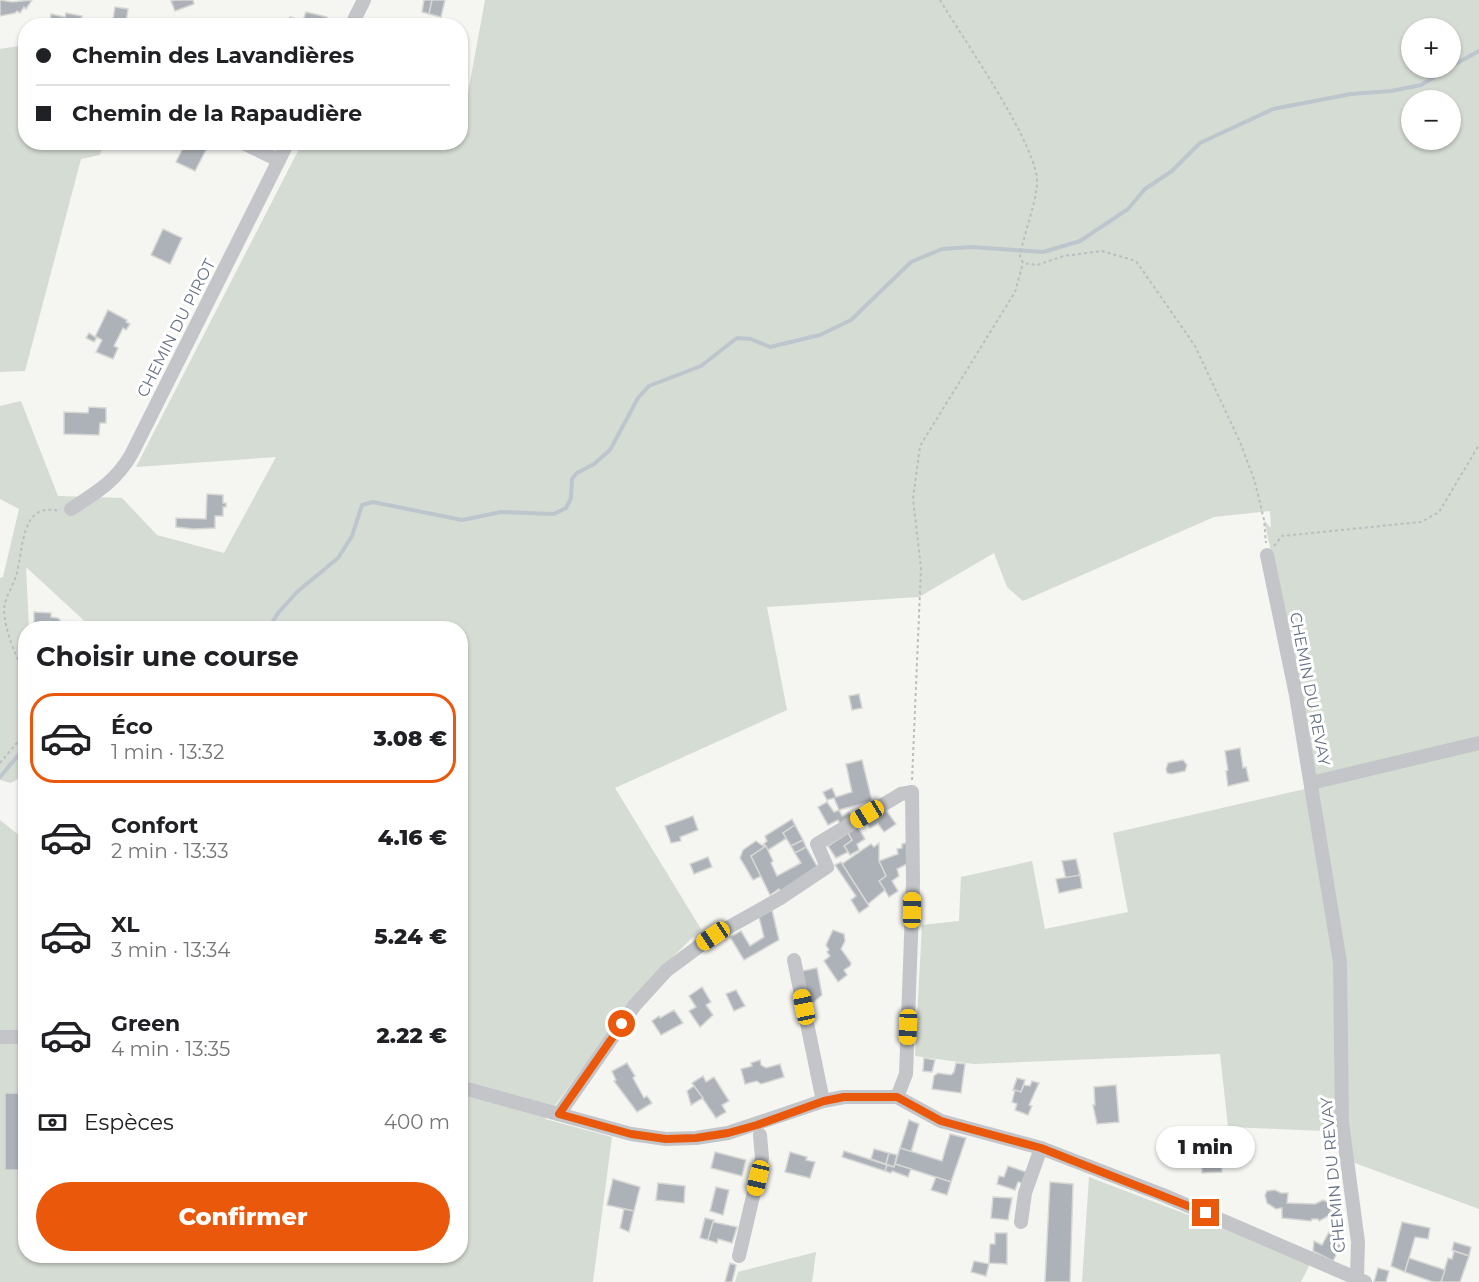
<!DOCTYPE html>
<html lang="fr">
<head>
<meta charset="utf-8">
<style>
	body { margin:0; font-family:Montserrat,sans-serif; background:#f6f6f6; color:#202124; height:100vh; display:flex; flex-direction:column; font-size:22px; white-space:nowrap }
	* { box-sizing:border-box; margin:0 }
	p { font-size:20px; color:#757577 }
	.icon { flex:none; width:33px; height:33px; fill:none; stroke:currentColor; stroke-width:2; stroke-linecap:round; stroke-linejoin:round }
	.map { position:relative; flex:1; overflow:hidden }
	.drawer { position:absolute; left:18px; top:621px; width:450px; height:642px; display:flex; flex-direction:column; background:#fff; border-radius:24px; box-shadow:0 2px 4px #0004 }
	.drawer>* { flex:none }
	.guide { position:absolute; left:18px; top:18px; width:450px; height:132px; border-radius:24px; box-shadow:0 2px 4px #0004; display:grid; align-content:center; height:132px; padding:0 18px; background:#fff }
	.tools { position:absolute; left:1401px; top:18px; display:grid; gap:12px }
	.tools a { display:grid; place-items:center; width:60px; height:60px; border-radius:50%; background:#fff; box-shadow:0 2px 4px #0004; font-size:30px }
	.end { position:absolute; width:27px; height:27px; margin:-14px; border:8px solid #ea580c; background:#fff; box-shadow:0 0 0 3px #fff }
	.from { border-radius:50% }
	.bubble { position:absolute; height:42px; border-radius:21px; background:#fff; box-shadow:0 2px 4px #0004; font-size:20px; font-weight:800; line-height:42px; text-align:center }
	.car { position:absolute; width:18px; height:36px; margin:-18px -9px; border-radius:8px; box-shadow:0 0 4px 2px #0007; background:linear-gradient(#f5c518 24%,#345 0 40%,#f5c518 0 76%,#345 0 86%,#f5c518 0) }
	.guide b { display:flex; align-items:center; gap:21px; height:57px; font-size:22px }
	.guide b+b { border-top:2px solid #e0e0e0 }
	.guide i { width:15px; height:15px; background:#202124 }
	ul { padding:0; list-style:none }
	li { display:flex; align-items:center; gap:18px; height:90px; margin:0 12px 9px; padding:0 6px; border:3px solid transparent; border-radius:24px }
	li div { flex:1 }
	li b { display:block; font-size:22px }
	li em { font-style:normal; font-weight:800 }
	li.active { border-color:#ea580c }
	li>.icon { width:54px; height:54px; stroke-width:1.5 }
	h2 { padding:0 18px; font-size:27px; line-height:72px }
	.pay { display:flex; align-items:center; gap:15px; height:66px; padding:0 18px; font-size:22px }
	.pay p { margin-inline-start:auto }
	.cta { display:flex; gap:12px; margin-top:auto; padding:12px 18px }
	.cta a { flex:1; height:69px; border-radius:36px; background:#ea580c; color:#fff; font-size:24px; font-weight:800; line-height:69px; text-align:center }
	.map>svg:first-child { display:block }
</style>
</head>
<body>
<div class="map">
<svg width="1479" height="1282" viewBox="0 0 1479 1282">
	<rect width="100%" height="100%" fill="#f5f5f2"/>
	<g fill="#d5dcd3" fill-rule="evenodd">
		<path d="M 485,0 L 1479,0 L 1479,1209 L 1352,1162 L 1349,1132 L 1228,1127 L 1220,1054 L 974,1064 L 915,1056 L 922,925 L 959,921 L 961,877 L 1032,861 L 1045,929 L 1128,912 L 1113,833 L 1318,786 L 1302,691 L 1264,520 L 1271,528 L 1270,511 L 1214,517 L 1023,601 L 1007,587 L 994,553 L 919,597 L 767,607 L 787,710 L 615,788 L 701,929 L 642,988 L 545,1119 L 612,1137 L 593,1282 L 0,1282 L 0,820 L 25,840 L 26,1256 L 460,1256 L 460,628 L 92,628 L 26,567 L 29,628 L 26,628 L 25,775 L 11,783 L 0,780 L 0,578 L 3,577 L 19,509 L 0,499 L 0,406 L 21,401 L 58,496 L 122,498 L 157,535 L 224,553 L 276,457 L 136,467 L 302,143 L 460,142 L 461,97 L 467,98 ZM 1412,28 L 1450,28 L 1450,68 L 1412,68 ZM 1412,100 L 1450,100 L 1450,140 L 1412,140 Z"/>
		<polygon points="25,45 26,142 103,143 100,155 81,159 25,371 0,372 0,49"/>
		<polygon points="1089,1177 1311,1262 1301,1282 1082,1282"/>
		<polygon points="816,1252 812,1282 735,1282 738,1272"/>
	</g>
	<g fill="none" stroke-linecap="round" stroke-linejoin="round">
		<g stroke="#bec6cd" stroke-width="4">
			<polyline points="1450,67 1479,51"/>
			<polyline points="269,628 278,613 297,592 338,558 352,536 362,505 373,502 462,520 501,512 554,514 566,508 571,498 572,479 577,473 594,464 610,450 638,398 649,386 701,366 737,338 751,339 770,347 820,335 851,320 911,262 942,249 971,247 1043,252 1080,241 1128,209 1145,189 1172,171 1200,143 1273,109 1351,94 1391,91 1421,85 1450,68"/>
			<polyline points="0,777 26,746"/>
		</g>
	</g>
	<g fill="#acb2b8" stroke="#d6d7d4" stroke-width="1.5">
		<polygon points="0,0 12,2 32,0 26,9 24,7 20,13 17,11 15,13 0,16"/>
		<polygon points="175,0 193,0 194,4 175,11 171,1"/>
		<polygon points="424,0 432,0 429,14 422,12"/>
		<polygon points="432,0 445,0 441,17 429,14"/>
		<polygon points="115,7 128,9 126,22 113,20"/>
		<polygon points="306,12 327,17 329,26 314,26 306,23 305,26 287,26 290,17 303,21"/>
		<polygon points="66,13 82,16 81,21 95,24 95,26 49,26 51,14 65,17"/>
		<polygon points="186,142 201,142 208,146 195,171 176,162"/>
		<polygon points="163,229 182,238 170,264 151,255"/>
		<polygon points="108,310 127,320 126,322 130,324 126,330 123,328 114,346 118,348 113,359 96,352 102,340 97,337 94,342 86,338 89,333 95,337"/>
		<polygon points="89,407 106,408 106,423 100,423 99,435 64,434 64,412 88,413"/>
		<polygon points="207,494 223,495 223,503 226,503 226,507 223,507 223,516 215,516 215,528 193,529 176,527 176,518 206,519"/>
		<polygon points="34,612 51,613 51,617 58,618 65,626 62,628 34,628"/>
		<polygon points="859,694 862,708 852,710 849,696"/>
		<polygon points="1240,748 1243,768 1246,767 1249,781 1228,786 1226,771 1228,770 1225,751"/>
		<polygon points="862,760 872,801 839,810 834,798 827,800 823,792 832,788 836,797 852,792 846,764"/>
		<polygon points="1183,760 1187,765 1185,771 1171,774 1167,773 1166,769 1168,763"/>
		<polygon points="827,802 834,812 839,810 842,816 849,812 854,819 841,826 838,820 828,825 818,807"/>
		<polygon points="886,810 896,824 884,832 878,824 870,828 866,822"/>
		<polygon points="693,816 698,830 680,837 681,841 671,843 665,826"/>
		<polygon points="792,819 795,825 783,833 787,838 768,850 764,844 767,841 765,836"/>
		<polygon points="795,825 803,840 791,846 783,833"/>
		<polygon points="858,827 865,839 857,844 859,850 850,855 844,846 852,840 848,833"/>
		<polygon points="848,833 852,840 844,846 848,852 836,858 828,846"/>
		<polygon points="803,840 806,847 795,853 791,846"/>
		<polygon points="756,841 763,846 764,844 765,847 751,856 761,876 753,880 740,858 743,850"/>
		<polygon points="909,842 909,863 897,869 899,876 892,881 898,891 889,897 879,881 886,876 879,861 898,854 897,849 902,848 902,844"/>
		<polygon points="879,843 879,861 886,876 879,881 885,890 868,904 842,864 871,844 874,847"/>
		<polygon points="766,846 773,861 771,863 777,876 801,863 795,853 806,847 818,868 783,893 779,889 770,895 751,856"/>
		<polygon points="708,857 712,867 694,874 690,864"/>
		<polygon points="1076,859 1080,875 1066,879 1062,861"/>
		<polygon points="841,862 869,906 859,913 851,900 856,896 835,865"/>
		<polygon points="1080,875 1082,888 1059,893 1056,879"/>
		<polygon points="772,910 779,940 744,960 730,937 741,931 750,946 764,937 759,917"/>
		<polygon points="833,930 844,934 845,941 841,949 851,963 850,966 844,970 847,975 838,982 824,961 830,956 827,952 829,950 826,945"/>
		<polygon points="817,968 822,995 807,1008 802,971"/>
		<polygon points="702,987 711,1002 706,1005 713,1015 700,1027 689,1011 696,1007 689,996"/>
		<polygon points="736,990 745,1006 734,1011 726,994"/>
		<polygon points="674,1010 683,1023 661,1035 652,1021 659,1016 660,1018"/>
		<polygon points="924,1058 935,1060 932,1072 923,1071"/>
		<polygon points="760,1060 761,1065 766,1068 780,1064 784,1077 761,1084 757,1081 745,1084 741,1069 752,1066 751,1063"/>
		<polygon points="627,1063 635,1076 633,1078 644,1098 647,1096 652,1103 637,1112 614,1081 616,1080 612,1071"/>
		<polygon points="956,1063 965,1064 961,1093 932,1089 934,1076 938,1073 951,1075 954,1072"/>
		<polygon points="703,1076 706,1082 714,1077 729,1101 722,1105 726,1112 716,1118 692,1083"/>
		<polygon points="1017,1078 1025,1080 1021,1092 1013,1090"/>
		<polygon points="1032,1081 1039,1083 1029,1105 1032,1106 1028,1115 1015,1110 1017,1104 1012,1102 1015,1090 1021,1092 1024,1085 1030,1086"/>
		<polygon points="1116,1085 1119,1122 1097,1124 1093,1105 1095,1105 1094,1087"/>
		<polygon points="694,1086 703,1098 691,1105 687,1091"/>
		<rect x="5" y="1093" width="21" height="77"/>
		<polygon points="909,1120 919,1124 911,1152 900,1148"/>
		<polygon points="950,1134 966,1138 951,1182 895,1164 900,1148 942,1161"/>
		<polygon points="1217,1134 1217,1142 1204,1142 1202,1135"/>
		<polygon points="874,1149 889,1153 886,1164 871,1159"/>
		<polygon points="844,1151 887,1165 885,1171 842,1157"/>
		<polygon points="715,1152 746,1160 742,1176 711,1168"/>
		<polygon points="790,1152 807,1157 806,1160 815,1162 810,1178 785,1172"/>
		<polygon points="1221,1152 1222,1172 1202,1173 1201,1154"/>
		<polygon points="889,1153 897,1155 894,1167 886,1164"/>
		<polygon points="895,1164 911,1169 908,1177 892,1171 891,1173 885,1171 887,1165 894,1167"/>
		<polygon points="1008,1166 1026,1172 1022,1183 1018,1182 1015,1190 997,1184 999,1176 1004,1177"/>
		<polygon points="936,1177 951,1182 947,1195 931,1190"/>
		<polygon points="613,1179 640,1187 634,1211 607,1205"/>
		<polygon points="1050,1182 1073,1184 1070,1282 1045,1282"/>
		<polygon points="658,1183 685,1186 684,1203 656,1200"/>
		<polygon points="716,1187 729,1190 723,1215 710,1211"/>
		<polygon points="1275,1190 1281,1193 1288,1193 1287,1203 1315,1204 1323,1200 1331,1203 1332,1207 1330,1215 1319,1221 1318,1219 1312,1219 1311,1221 1282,1218 1282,1208 1276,1209 1267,1203 1265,1195 1267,1191"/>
		<polygon points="993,1197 1012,1198 1008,1220 991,1218"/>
		<polygon points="624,1209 634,1211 629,1232 620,1228"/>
		<polygon points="705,1218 714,1220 708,1240 700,1238"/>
		<polygon points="713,1222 737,1227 732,1243 718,1239 717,1243 708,1240"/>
		<polygon points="1402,1222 1430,1228 1428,1239 1415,1237 1405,1272 1391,1266"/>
		<polygon points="1330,1230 1343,1236 1339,1244 1341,1245 1333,1261 1313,1251 1314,1241 1322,1245"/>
		<polygon points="995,1233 1007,1233 1007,1264 989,1263 990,1244 995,1244"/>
		<polygon points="1454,1242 1471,1247 1469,1256 1452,1250"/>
		<polygon points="1454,1251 1469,1256 1460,1282 1441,1282 1448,1258 1452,1259"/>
		<polygon points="1409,1258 1445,1270 1441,1282 1433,1282 1405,1272"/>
		<polygon points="974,1261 989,1264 986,1276 971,1272"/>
		<polygon points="730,1263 736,1265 735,1270 732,1282 725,1282"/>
		<polygon points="1378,1268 1389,1271 1386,1282 1374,1282"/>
	</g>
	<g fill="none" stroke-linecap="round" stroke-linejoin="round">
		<g stroke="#bcbdc0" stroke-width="2" stroke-dasharray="3 3" stroke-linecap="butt">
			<path d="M 940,0 C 961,36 1041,149 1037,185 C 1035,207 1024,233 1020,256 L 1023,263 L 1037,265 L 1064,256 L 1102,251 L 1136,261 L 1195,346 L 1240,442 L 1255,482 L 1264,520 L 1266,543"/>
			<polyline points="1274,546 1282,536 1421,522 1439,512 1479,445"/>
			<path d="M 26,676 C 16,657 5,632 4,610 C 4,599 13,586 16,576 C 24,549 20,501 59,511"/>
			<polyline points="0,763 26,732"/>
			<polyline points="912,780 921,568 913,499 920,446 1015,292 1023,263"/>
		</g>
		<g stroke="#c3c5c9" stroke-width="14">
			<polyline points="351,26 364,0"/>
			<polyline points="241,142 278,160"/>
			<path d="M 71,509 C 97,492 115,482 131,455 L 288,142"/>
			<polyline points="1267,555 1296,695 1340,962 1342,1123 1358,1242 1357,1277"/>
			<polyline points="1311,783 1479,743"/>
			<polyline points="794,960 823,1101"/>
			<polyline points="0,1037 26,1037"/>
			<polyline points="460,1087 631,1134 666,1139 696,1138 728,1133 823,1101 844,1097 897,1097 941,1121 1041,1148 1163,1195 1365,1282"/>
			<polyline points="559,1114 635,1005 667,970 713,936 779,899 827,867 817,844 901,794 912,792 913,882 906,1074 897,1097"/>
			<polyline points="1021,1222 1025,1193 1041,1148"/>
			<polyline points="739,1256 762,1158 760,1135"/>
		</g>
	</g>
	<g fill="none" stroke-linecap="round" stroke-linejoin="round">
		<polyline stroke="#ea580c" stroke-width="8" points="622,1024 559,1114 631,1134 666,1139 696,1138 728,1133 757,1125 824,1101 844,1097 897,1097 941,1121 1041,1148 1206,1213"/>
	</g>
	<g text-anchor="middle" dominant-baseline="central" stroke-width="6" stroke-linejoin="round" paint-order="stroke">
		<g font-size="16" fill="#657082" stroke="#fff">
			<text transform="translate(176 328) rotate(-63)">CHEMIN DU PIROT</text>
			<text transform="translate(1310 689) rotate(79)">CHEMIN DU REVAY</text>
			<text transform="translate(1333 1175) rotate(-95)">CHEMIN DU REVAY</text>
		</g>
	</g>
</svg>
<div class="tools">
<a>+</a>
<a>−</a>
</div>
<i class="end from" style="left:622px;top:1024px"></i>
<i class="end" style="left:1206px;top:1213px"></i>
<div class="bubble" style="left:1156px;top:1126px;width:99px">1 min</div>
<i class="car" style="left:867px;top:814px;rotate:239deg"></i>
<i class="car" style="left:912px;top:910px;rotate:1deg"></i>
<i class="car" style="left:713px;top:936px;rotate:236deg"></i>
<i class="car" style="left:804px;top:1007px;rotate:348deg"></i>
<i class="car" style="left:908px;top:1027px;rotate:182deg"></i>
<i class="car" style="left:758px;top:1178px;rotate:193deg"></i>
<div class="guide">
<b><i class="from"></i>Chemin des Lavandières</b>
<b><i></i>Chemin de la Rapaudière</b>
</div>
<section class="drawer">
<h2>Choisir une course</h2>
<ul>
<li class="active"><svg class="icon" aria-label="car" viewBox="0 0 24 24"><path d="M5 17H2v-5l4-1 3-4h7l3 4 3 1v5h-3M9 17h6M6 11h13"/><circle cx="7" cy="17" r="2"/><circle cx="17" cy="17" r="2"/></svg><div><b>Éco</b><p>1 min · 13:32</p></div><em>3.08 €</em></li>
<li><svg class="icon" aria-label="car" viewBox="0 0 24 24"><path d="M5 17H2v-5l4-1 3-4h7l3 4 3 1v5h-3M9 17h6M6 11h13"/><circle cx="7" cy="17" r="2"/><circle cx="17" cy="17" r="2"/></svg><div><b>Confort</b><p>2 min · 13:33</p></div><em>4.16 €</em></li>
<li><svg class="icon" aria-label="car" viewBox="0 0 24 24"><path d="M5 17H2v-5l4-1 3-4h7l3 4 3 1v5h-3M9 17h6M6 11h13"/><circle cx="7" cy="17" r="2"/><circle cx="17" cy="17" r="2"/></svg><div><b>XL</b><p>3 min · 13:34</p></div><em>5.24 €</em></li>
<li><svg class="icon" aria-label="car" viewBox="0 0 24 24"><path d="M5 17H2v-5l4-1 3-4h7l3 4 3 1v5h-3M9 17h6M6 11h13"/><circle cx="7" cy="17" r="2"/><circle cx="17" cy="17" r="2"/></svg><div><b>Green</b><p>4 min · 13:35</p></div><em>2.22 €</em></li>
</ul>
<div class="pay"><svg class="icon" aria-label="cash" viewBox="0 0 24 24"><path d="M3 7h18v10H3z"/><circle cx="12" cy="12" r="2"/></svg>Espèces<p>400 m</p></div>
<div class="cta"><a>Confirmer</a></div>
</section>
</div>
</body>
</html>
